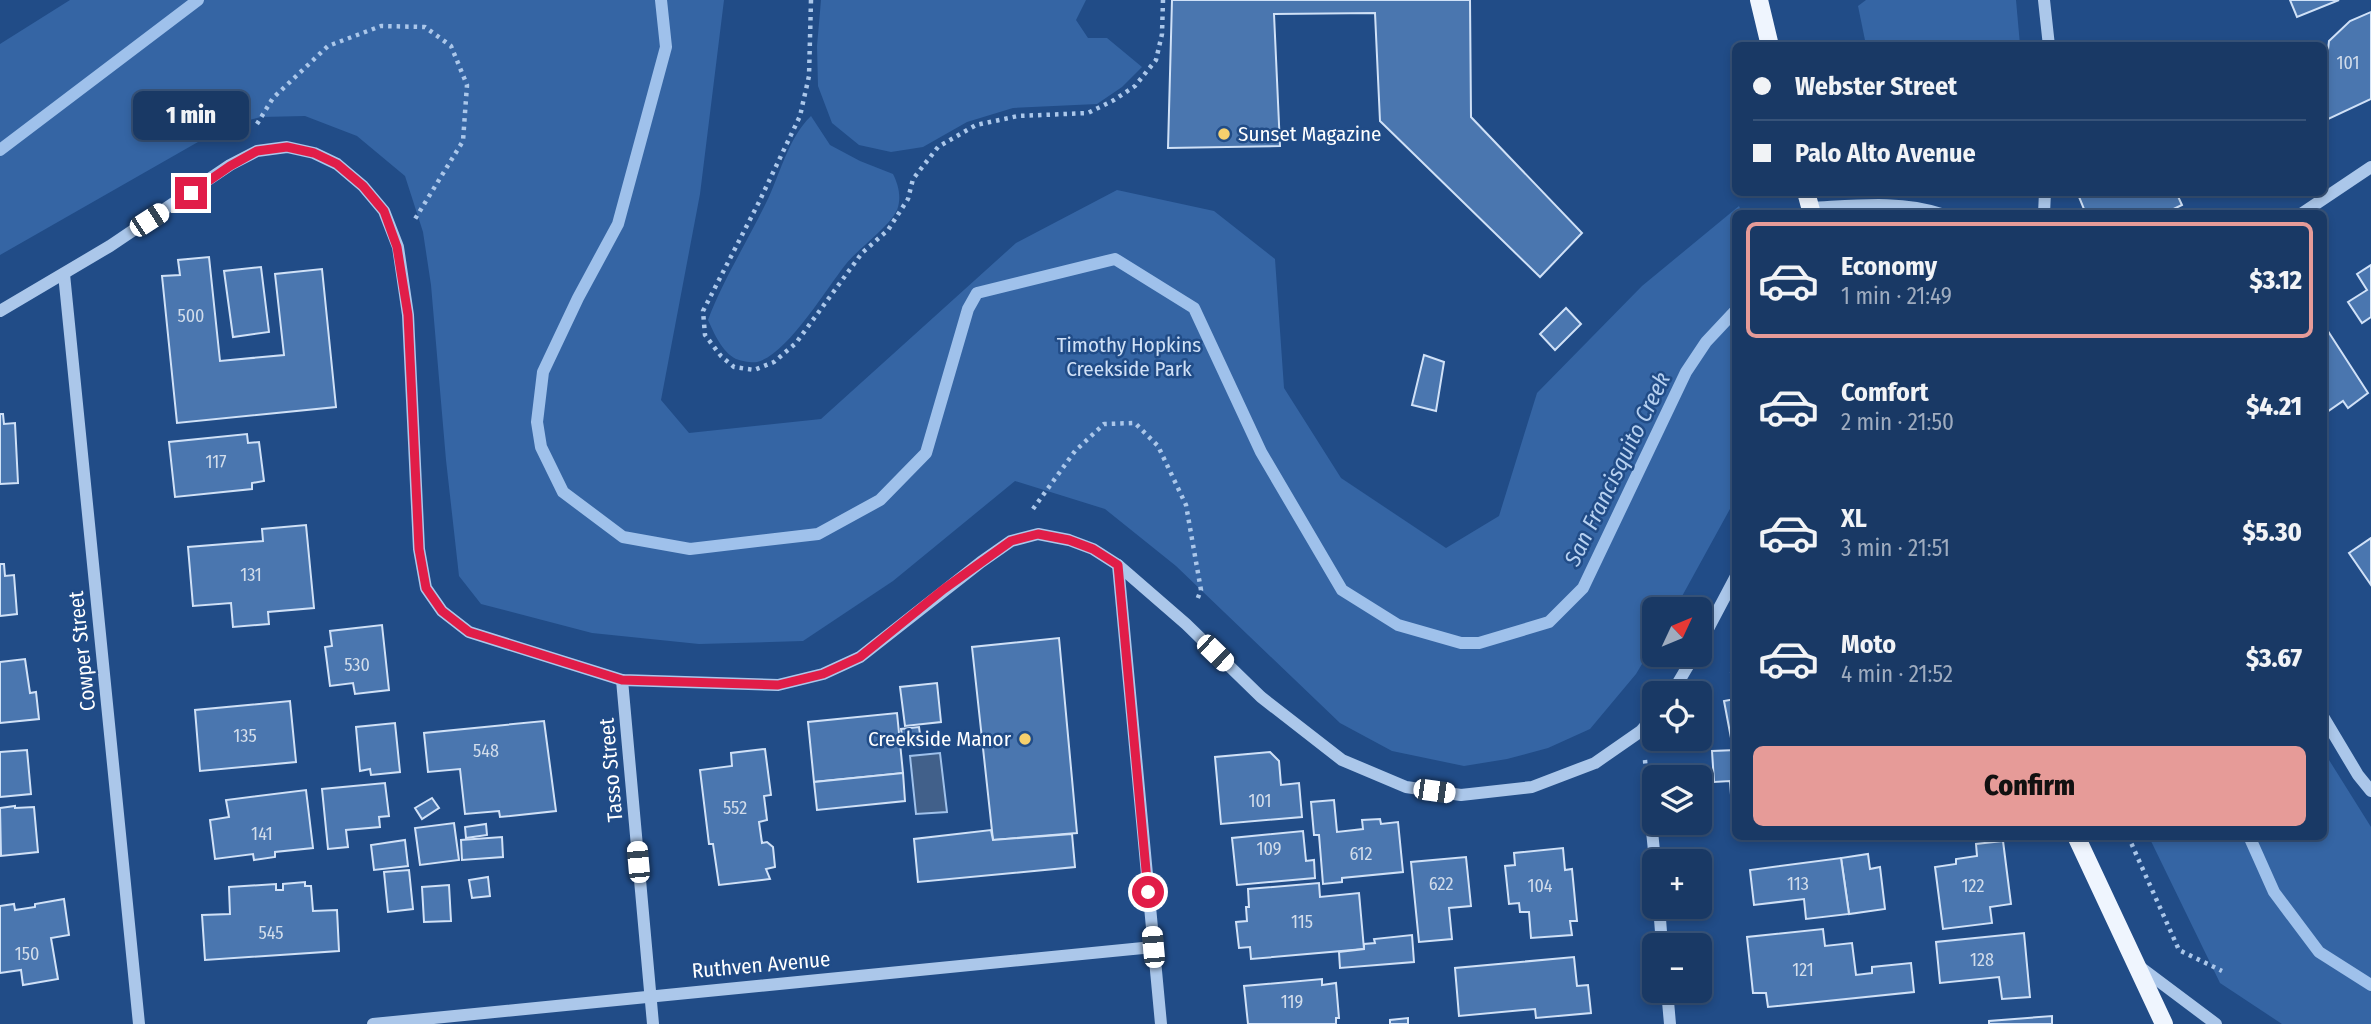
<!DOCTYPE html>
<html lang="en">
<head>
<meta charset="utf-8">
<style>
	body { margin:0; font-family:"Fira Sans Condensed",sans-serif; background:#22406b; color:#f1f3f6; height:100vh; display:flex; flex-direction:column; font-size:26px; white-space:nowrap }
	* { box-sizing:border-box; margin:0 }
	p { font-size:23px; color:#9facbf }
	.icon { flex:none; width:38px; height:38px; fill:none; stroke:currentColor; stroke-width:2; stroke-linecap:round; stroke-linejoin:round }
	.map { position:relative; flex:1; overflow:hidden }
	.drawer { position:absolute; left:1732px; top:210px; width:595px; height:630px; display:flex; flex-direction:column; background:#193965; border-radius:10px; box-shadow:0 4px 10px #0003,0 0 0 2px #375379 }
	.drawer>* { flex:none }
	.top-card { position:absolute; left:1732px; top:42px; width:595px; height:154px; border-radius:10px; box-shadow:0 4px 10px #0003,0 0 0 2px #375379; display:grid; align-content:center; height:154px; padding:0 21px; background:#193965 }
	.needle { width:46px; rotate:46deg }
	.fabs { position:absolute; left:1642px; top:597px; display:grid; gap:14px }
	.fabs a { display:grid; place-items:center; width:70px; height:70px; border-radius:10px; background:#193965; box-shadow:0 4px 10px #0003,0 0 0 2px #375379; font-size:35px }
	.end { position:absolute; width:32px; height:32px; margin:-16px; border:9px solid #e11d48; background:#fff; box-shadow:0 0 0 4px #fff }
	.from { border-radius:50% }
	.bubble { position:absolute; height:49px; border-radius:10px; background:#193965; box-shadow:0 4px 10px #0003,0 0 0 2px #375379; font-size:23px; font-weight:800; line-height:49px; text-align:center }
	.car { position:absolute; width:21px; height:42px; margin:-21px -10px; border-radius:9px; box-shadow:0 0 5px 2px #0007; background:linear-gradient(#fff 24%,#345 0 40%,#fff 0 76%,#345 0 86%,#fff 0) }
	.top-card b { display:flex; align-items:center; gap:24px; height:66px; font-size:26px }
	.top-card b+b { border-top:2px solid #375379 }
	.top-card i { width:18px; height:18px; background:#f1f3f6 }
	ul { padding:12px 0 0; list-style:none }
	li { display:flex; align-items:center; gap:21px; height:116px; margin:0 14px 10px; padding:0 7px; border:4px solid transparent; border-radius:10px }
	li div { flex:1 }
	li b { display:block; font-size:26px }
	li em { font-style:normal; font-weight:800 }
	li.on { border-color:#e69b98 }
	li>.icon { width:63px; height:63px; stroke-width:1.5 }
	.action { display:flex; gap:14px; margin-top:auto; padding:14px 21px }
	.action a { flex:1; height:80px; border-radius:10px; background:#e69b98; color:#111; font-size:28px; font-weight:800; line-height:80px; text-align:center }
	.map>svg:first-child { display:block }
</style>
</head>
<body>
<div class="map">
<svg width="2371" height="1024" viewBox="0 0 2371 1024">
	<rect width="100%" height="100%" fill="#214c87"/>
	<g fill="#3565a4">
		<polygon points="70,0 724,0 700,194 661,400 689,433 821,419 1016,243 1117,190 1214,211 1275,259 1284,388 1341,478 1446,548 1499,516 1537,393 1642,286 1739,206 1742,213 1736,214 1736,498 1675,609 1654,609 1654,644 1636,674 1590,729 1548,748 1507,759 1464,766 1392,751 1340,723 1176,566 1105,509 1015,481 893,581 803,641 699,644 592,633 481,604 459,576 446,460 431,285 423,232 405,176 357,136 305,116 261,117 226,126 0,255 0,44"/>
		<polygon points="821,0 1086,0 1076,20 1088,38 1107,38 1142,67 1122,87 1097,104 1013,108 967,122 923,147 891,152 859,145 832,123 818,86 817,46"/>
		<polygon points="1866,0 2016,0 2020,45 1866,45 1858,6"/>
		<path d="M 811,116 L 830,145 L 860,161 L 893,174 C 898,184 902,197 897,210 C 890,226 859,248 846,264 C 826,289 787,355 757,362 C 752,363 741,361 736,359 C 722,352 714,333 708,320 C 723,280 747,242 766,203 C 780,175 788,138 811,116 Z"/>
		<polygon points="2324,752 2371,827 2371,1024 2282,1024 2220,983 2149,837 2324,836"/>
	</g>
	<polygon fill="#41608a" stroke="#9fc1eb" stroke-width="2" points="940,753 947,812 916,814 910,756"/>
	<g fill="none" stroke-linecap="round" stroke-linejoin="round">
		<g stroke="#9fc1eb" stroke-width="12">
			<polyline points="661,0 666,47 618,224 578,298 543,372 537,422 541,447 563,492 623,537 690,549 818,534 880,500 926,453 968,309 977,293 1115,259 1194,308 1261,452 1342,590 1398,625 1461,643 1479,643 1549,622 1583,588 1686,372 1706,342 1736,310"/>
			<polyline points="0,150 198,0"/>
			<polyline points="2249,836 2274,892 2319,952 2371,985"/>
		</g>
	</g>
	<g fill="#4a76af" stroke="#d0e1f7" stroke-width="2">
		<polygon points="1172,0 1470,0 1471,117 1582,233 1540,277 1380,121 1375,13 1274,14 1280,146 1168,148"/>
		<polygon points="2290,0 2339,0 2297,17"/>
		<polygon points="2371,12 2371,99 2324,121 2324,68 2326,67 2329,41 2350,21"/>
		<polygon points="2077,192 2176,192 2182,205 2163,214 2086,214"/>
		<polygon points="209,257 220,361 284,355 275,274 322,269 336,407 177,423 162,276 180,275 178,260"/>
		<polygon points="2371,265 2371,317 2362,323 2348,302 2367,290 2357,274"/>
		<polygon points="261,267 269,332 233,337 224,271"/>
		<polygon points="1566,308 1581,324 1555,350 1540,334"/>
		<polygon points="2324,325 2368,393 2348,408 2343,401 2324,414"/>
		<polygon points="1424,355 1444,362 1436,411 1412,405"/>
		<polygon points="0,414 3,414 4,424 15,423 18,483 0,484"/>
		<polygon points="247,434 248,443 259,442 264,481 252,483 252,489 175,497 169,442"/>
		<polygon points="306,525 314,608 268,612 269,624 233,627 231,603 193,606 188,547 263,541 262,529"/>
		<polygon points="2371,538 2371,585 2349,553"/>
		<polygon points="0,564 4,564 5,576 14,575 17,614 0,616"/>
		<polygon points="382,625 389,690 355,694 353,683 330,686 325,647 332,646 330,631"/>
		<polygon points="1059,638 1077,833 993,840 972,647"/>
		<polygon points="25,659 30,693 36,692 39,719 0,723 0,662"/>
		<polygon points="1736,672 1736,737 1731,738 1724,701 1735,699 1731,673"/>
		<polygon points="937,683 941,722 905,726 900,687"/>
		<polygon points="290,701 296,762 200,771 195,710"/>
		<polygon points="897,713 903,773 814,782 808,722"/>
		<polygon points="544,721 556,811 500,817 499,811 465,814 460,769 428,772 424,733"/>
		<polygon points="395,723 400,772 371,775 370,769 360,771 356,727"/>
		<polygon points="919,727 920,734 902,736 901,729"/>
		<polygon points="765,749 771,795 764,796 767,820 759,822 762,843 767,842 773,847 775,867 766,869 770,879 719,885 713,844 709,844 700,770 732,766 731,753"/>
		<polygon points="27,750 31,794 0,797 0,752"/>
		<polygon points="1736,750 1736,823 1733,823 1730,781 1714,782 1712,751"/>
		<polygon points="1270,752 1279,761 1281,785 1299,783 1302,817 1221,824 1215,757"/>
		<polygon points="903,773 905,801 817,810 814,782"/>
		<polygon points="385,783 389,816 379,817 380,827 346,830 348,847 328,849 322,789"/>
		<polygon points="306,790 313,848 275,852 275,857 254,860 253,854 215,859 210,820 229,817 226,800"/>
		<polygon points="432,798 439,808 422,819 415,808"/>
		<polygon points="1334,800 1337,832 1363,829 1362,820 1380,819 1381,824 1398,822 1403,872 1342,878 1342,882 1323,884 1319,835 1314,835 1311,802"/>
		<polygon points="15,806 15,808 34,807 38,852 1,856 0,808"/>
		<polygon points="454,823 459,860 420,865 415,828"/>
		<polygon points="486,824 487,835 466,838 465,827"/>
		<polygon points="991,830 993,840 1072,834 1075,867 918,882 914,839"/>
		<polygon points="1303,831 1306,861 1314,860 1315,878 1237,885 1232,838"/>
		<polygon points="502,837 503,857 462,860 461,840"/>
		<polygon points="405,840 408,866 374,870 371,845"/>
		<polygon points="2003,841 2011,904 1990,907 1992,923 1943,929 1935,867 1956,864 1956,859 1977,856 1976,844"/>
		<polygon points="1563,848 1565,870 1572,869 1577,921 1570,921 1572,935 1531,938 1529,912 1520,912 1519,903 1509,904 1505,866 1515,865 1514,853"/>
		<polygon points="1868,854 1870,869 1880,867 1885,909 1849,914 1841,858"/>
		<polygon points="1466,857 1471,906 1449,908 1452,939 1419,942 1411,862"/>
		<polygon points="1841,858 1849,914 1806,919 1804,899 1754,905 1750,870"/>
		<polygon points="409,870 413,909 388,912 384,872"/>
		<polygon points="488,877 490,896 472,898 469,880"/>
		<polygon points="305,882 305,886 311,886 313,911 337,910 339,951 205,960 202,915 230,914 229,887 276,884 276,890 283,890 283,884"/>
		<polygon points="1319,883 1320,897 1359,893 1364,949 1251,959 1250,947 1239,948 1236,922 1247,921 1246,907 1249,907 1248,889"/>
		<polygon points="449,885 451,921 424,922 422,887"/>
		<polygon points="64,899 69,935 51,938 58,979 23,985 21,970 0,973 0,906 14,904 15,910 35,907 35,904"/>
		<polygon points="1823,929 1825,946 1852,943 1856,975 1872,973 1872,967 1911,963 1914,992 1768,1007 1766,993 1753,993 1747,937"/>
		<polygon points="2024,933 2030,997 2002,999 1999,977 1940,983 1936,942"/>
		<polygon points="1412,935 1414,962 1340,968 1339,952 1364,949 1364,944 1375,943 1374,939"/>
		<polygon points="1574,957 1577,986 1588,985 1591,1013 1536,1018 1535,1009 1459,1016 1455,968"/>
		<polygon points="1322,979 1322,985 1336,983 1339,1018 1336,1018 1336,1024 1248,1024 1244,986"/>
		<polygon points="2052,1016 2052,1024 1989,1024 1989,1021"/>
		<polygon points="1408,1018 1408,1024 1390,1024 1390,1020"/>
	</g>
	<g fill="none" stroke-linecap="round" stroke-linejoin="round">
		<g stroke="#abc7ea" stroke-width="4.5" stroke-dasharray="3.5 5" stroke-linecap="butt">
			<polyline points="811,0 809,76 800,116 759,202 703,311 705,335 721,356 734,367 754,370 774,362 796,343 862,253 888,230 908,199 913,179 938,147 976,125 1018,116 1088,113 1114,100 1135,86 1156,60 1162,34 1163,0"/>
			<polyline points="257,124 273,98 328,46 381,26 425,27 451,46 467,85 463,141 415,219"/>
			<polyline points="1033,509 1075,451 1104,424 1135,423 1158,446 1186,505 1201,590 1197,600"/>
			<polyline points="1645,760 1647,786"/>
			<polyline points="2128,836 2179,950 2222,971"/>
		</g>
		<g stroke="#abc7ea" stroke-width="12">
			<polyline points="2044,0 2049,46"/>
			<path d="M 1810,208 C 1853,206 1900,200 1941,214"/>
			<polyline points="2044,214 2045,192"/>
			<polyline points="2301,214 2371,167"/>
			<polyline points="64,274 139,1024"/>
			<polyline points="0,311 110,246 230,165 257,151 287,147 314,153 337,164 363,186 384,211 398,247 408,315 419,549 426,588 442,611 469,632 622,680 778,685 823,674 860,657 981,562 1011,541 1038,534 1069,540 1093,549 1118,565 1186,624 1261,697 1342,760 1406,787 1461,795 1532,787 1595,763 1641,731 1654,716"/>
			<polyline points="1118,565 1161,1024"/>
			<polyline points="1699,646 1736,576"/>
			<polyline points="622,680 653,1024"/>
			<polyline points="1672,693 1695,654"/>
			<polyline points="2324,718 2358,775 2371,791"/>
			<polyline points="1650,811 1655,861"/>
			<polyline points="1659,906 1662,945"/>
			<polyline points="2140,967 2216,1024"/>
			<polyline points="1667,990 1670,1024"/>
			<polyline points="373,1024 1153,947"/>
		</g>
		<g stroke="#eff5fe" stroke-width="18">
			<polyline points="1759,0 1770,46"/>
			<polyline points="1806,192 1812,214"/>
			<polyline points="2076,836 2164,1024"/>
		</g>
	</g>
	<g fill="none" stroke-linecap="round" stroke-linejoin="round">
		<polyline stroke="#e11d48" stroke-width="9" points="191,193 230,166 257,151 287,147 314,153 337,164 363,186 384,211 397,247 408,315 419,549 426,588 442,611 469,632 622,680 778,685 823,674 860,657 944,589 1011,541 1038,534 1069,540 1093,549 1118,565 1148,892"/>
	</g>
	<g fill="#f6d06d" stroke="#214c87" stroke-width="2.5">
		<circle cx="1224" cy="134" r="7"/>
		<circle cx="1025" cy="739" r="7"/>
	</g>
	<g text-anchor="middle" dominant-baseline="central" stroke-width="5" stroke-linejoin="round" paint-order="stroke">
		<g font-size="18" fill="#d2ddeb">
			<text x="2348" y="63">101</text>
			<text x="191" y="316">500</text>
			<text x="216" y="462">117</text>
			<text x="251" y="575">131</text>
			<text x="357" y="665">530</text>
			<text x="245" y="736">135</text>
			<text x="486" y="751">548</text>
			<text x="1260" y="801">101</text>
			<text x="735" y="808">552</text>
			<text x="262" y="834">141</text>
			<text x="1269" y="849">109</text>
			<text x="1361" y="854">612</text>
			<text x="1441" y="884">622</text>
			<text x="1798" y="884">113</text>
			<text x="1540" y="886">104</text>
			<text x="1973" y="886">122</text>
			<text x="1302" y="922">115</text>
			<text x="271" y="933">545</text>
			<text x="27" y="954">150</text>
			<text x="1982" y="960">128</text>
			<text x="1803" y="970">121</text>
			<text x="1292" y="1002">119</text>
		</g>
		<g font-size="21" fill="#fff" stroke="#214c87" text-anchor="start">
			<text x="1238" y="134">Sunset Magazine</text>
			<text x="1011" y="739" text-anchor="end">Creekside Manor</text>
		</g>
		<g font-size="21" fill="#d0e1f7" stroke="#214c87">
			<text x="1129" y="345">Timothy Hopkins<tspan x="1129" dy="24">Creekside Park</tspan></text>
		</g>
		<g font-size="21" fill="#fff" stroke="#214c87">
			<text transform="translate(82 651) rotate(-96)">Cowper Street</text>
			<text transform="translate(611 770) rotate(-95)">Tasso Street</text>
			<text transform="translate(761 965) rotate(-5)">Ruthven Avenue</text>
		</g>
		<g font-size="23" font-style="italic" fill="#b7d1f1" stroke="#214c87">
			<text transform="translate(1617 469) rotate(-64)">San Francisquito Creek</text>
		</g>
	</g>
</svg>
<div class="fabs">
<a><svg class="needle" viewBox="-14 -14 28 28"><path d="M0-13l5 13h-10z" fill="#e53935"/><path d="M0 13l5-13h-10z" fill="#9facbf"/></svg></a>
<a><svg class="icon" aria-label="locate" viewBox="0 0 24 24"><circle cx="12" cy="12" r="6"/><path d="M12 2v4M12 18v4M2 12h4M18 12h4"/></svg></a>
<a><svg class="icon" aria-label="layers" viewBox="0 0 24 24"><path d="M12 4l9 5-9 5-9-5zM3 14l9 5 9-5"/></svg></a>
<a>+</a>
<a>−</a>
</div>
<i class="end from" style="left:1148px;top:892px"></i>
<i class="end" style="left:191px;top:193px"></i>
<div class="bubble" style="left:133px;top:91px;width:116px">1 min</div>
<i class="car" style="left:149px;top:220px;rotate:57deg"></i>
<i class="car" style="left:1215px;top:653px;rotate:134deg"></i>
<i class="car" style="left:1434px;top:791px;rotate:98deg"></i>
<i class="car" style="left:638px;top:862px;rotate:355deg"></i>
<i class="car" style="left:1153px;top:947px;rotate:355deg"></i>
<div class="top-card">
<b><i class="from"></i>Webster Street</b>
<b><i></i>Palo Alto Avenue</b>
</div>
<section class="drawer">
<ul>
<li class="on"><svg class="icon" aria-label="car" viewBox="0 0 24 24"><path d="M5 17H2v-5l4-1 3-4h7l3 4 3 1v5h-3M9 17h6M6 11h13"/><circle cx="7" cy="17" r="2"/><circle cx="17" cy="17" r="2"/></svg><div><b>Economy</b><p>1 min · 21:49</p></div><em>$3.12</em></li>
<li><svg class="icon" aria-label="car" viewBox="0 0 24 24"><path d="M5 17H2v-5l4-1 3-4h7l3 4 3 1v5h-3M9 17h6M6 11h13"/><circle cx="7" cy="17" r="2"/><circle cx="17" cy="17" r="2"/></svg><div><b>Comfort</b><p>2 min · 21:50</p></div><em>$4.21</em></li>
<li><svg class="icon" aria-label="car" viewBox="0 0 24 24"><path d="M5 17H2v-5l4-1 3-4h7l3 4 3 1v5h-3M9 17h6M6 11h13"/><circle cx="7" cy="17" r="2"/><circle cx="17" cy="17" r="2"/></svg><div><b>XL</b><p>3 min · 21:51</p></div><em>$5.30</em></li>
<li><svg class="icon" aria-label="car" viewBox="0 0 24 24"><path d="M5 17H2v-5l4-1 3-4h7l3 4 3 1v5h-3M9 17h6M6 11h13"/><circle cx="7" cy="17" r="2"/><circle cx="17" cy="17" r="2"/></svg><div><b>Moto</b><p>4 min · 21:52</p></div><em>$3.67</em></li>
</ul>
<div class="action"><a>Confirm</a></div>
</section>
</div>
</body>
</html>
